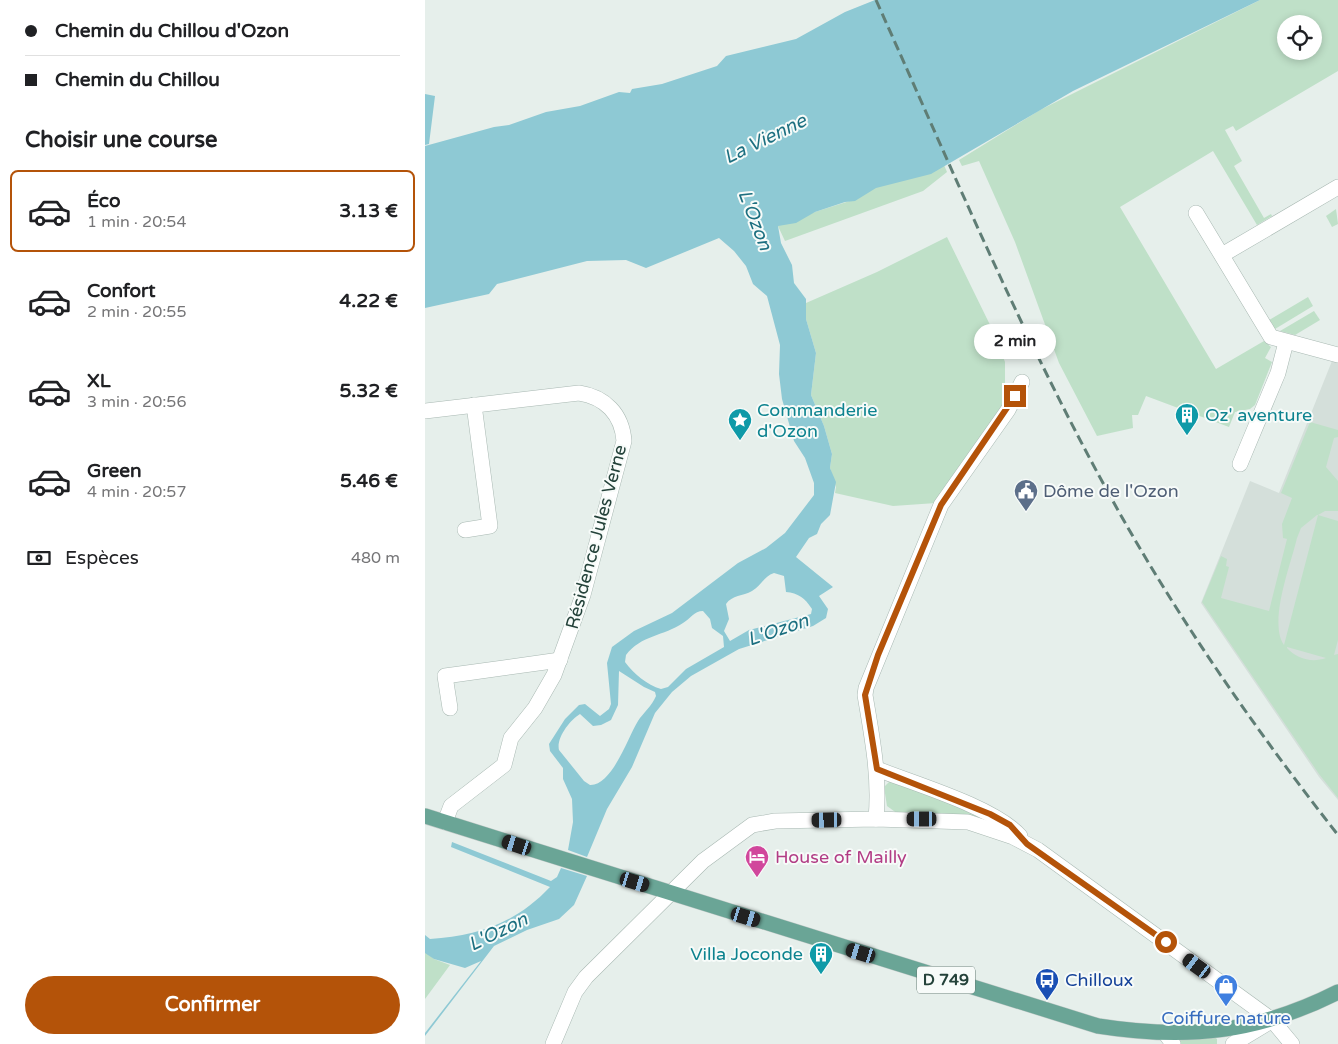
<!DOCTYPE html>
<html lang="fr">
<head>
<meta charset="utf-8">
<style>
	body { margin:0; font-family:"Varela Round",sans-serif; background:#f2f2f2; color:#202124; height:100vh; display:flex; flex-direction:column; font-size:19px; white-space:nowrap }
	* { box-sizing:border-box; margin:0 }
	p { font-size:16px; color:#757577 }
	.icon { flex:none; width:28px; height:28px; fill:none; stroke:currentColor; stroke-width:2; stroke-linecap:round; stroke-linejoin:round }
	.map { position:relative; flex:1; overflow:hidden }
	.drawer { display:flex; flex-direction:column; background:#fff; width:425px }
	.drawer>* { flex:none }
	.hud { display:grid; align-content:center; height:110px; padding:0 25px; background:#fff }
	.tools { position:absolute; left:852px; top:15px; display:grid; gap:10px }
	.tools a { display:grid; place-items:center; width:45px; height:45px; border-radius:50%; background:#fff; box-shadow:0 2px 8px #0003; font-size:25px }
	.end { position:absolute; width:22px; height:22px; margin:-11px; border:6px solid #b45309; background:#fff; box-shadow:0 0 0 2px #fff }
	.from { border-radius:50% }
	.bubble { position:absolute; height:35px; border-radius:18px; background:#fff; box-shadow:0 2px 8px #0003; font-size:16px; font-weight:700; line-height:35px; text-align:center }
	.car { position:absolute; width:15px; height:30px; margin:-15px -8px; border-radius:6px; box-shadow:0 0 4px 1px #0007; background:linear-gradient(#222 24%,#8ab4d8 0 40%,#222 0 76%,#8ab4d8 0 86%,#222 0) }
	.hud b { display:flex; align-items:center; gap:18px; height:48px; font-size:19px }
	.hud b+b { border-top:1px solid #e0e0e0 }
	.hud i { width:12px; height:12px; background:#202124 }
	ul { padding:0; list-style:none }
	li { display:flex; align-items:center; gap:15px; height:82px; margin:0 10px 8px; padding:0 15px; border:2px solid transparent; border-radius:8px }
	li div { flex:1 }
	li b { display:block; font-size:19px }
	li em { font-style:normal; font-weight:700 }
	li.selected { border-color:#b45309 }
	li>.icon { width:45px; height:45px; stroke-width:1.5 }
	h2 { padding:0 25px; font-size:22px; line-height:60px }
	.pay { display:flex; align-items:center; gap:12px; height:55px; padding:0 25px; font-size:19px }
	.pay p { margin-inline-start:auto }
	.button { display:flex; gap:10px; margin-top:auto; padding:10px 25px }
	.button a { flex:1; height:58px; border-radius:30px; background:#b45309; color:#fff; font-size:20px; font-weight:700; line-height:58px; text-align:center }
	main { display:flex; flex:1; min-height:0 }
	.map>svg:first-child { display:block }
</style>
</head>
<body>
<main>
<section class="drawer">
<div class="hud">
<b><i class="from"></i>Chemin du Chillou d'Ozon</b>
<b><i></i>Chemin du Chillou</b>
</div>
<h2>Choisir une course</h2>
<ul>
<li class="selected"><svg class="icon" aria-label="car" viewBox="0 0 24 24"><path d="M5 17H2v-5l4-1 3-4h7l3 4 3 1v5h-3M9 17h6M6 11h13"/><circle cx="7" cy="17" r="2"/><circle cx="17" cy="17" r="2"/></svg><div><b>Éco</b><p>1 min · 20:54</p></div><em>3.13 €</em></li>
<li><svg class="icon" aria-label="car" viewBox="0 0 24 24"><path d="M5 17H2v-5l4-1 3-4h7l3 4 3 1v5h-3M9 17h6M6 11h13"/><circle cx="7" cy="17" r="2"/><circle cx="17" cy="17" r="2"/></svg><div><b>Confort</b><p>2 min · 20:55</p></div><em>4.22 €</em></li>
<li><svg class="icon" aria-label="car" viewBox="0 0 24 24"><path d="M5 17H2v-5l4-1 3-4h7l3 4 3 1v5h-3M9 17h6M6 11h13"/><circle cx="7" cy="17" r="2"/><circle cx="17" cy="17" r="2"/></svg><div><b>XL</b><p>3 min · 20:56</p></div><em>5.32 €</em></li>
<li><svg class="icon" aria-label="car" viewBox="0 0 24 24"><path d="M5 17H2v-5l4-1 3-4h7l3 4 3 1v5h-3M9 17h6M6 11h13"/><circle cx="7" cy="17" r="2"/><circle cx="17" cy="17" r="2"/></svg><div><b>Green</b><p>4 min · 20:57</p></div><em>5.46 €</em></li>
</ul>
<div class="pay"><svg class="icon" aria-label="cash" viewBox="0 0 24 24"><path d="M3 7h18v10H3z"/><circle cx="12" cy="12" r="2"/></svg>Espèces<p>480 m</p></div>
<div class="button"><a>Confirmer</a></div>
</section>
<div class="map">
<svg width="913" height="1044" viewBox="0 0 913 1044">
	<rect width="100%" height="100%" fill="#e6efeb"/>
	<polygon fill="#d4dfda" points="907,361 913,363 913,800 894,777 776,603 825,481 854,493"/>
	<g fill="#bfe0c8" fill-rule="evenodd">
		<path d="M 835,0 L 913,0 L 913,71 L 811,131 L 808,126 L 800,130 L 817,161 L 809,166 L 839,218 L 846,214 L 847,216 L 832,225 L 788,151 L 695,207 L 791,369 L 839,341 L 846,347 L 840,358 L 847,362 L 830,405 L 825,409 L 810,412 L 804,427 L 721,396 L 713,415 L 707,415 L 708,428 L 672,436 L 634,363 L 590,242 L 554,161 L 537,166 L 534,160 L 615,110 ZM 861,24 L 889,24 L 889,51 L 861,51 Z"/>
		<polygon points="519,165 522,172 498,191 360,241 352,224 434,198 447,187"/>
		<polygon points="911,209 913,224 907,227 901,216"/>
		<polygon points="522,237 567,329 580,362 580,397 575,412 511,503 468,506 410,493 411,487 405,468 407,454 399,426 386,395 391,353 381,319 381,303 452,272"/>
		<polygon points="883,297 888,306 850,329 844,320"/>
		<polygon points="889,311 895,320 870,335 855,331"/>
		<path d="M 885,422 L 913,430 L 913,437 L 909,438 L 901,467 L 913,481 L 913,511 L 900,511 L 893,515 L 913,521 L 913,640 L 909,655 L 913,654 L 913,798 L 894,774 L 777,602 L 796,556 L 802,559 L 801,566 L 804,567 L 796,598 L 844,611 L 862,539 L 858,538 L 857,524 L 867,498 L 856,493 ZM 892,515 L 893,515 L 859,645 C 843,622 866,564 872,538 L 876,528 ZM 862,648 L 862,647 L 901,658 C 887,663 872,659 862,648 Z"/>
		<polygon points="466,780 577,824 473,814 462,806 459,787"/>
		<polygon points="0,951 9,959 25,965 0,999"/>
		<polygon points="789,1037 792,1039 792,1044 753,1044 756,1039"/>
	</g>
	<g fill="#8ec9d4" fill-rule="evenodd">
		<path d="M 450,0 L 835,0 L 648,91 L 506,174 L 451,188 L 430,201 L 420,202 L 390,212 L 371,223 L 353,226 L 356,243 L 367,265 L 369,283 L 381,299 L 381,319 L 391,353 L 386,395 L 399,426 L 407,454 L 405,468 L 411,482 L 405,515 L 396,524 L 392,534 L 384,538 L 371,557 L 408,587 L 394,596 L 403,609 L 401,618 L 388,626 L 314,649 L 266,676 L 247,692 L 230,713 L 207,767 L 182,809 L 162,857 L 143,850 L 148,822 L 147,799 L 138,779 L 138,768 L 125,751 L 124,744 L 140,719 L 154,705 L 160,704 L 175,716 L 184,709 L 186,704 L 182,663 L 187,647 L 209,631 L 247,613 L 313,563 L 341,548 L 360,533 L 389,495 L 389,483 L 380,458 L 369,441 L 357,399 L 354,374 L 355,345 L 342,296 L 328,284 L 321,266 L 309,251 L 294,238 L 221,268 L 201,260 L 162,261 L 72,284 L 64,294 L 0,308 L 0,146 L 69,127 L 84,125 L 121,112 L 155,106 L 194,92 L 205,93 L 207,89 L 237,84 L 292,66 L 301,56 L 371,39 L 420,12 ZM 349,573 L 359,576 L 361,592 C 373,593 380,598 387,609 L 386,614 L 324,630 L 305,641 L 299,631 L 304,619 L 301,604 C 307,595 318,596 327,591 C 336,586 339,576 349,573 ZM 278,611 L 285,619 L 287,628 L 298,636 L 299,647 L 261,669 L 243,687 L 236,689 C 222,685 209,674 200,662 L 201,655 C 216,635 239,636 258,623 C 265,619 269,611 278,611 ZM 194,671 L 219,687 L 230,692 L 231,696 C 227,706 218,713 213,721 C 203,737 187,786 165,785 L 159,781 L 134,750 C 131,738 145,720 155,714 L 168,726 L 176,725 L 186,720 L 193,705 Z"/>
		<polygon points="0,94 10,96 4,144 0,145"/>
		<path d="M 27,842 L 126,881 L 132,877 L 136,868 L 162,876 L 149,905 L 134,919 L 102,930 L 69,946 L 0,1036 L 0,1033 L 56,961 L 40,968 L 9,959 L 0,953 L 0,935 L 5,939 C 53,936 91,923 125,887 L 26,847 Z"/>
	</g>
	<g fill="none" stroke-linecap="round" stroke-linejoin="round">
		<g stroke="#a8b8b2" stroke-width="16">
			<g id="minor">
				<polyline points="771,213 846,337 913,355"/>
				<polyline points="797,255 913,187"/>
				<path d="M 0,411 L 154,393 C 180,397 197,414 199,441 L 158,595 L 129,675 L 110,708 L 86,738 L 79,765 L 26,806 L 20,822"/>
				<polyline points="815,464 853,373 861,342"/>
				<polyline points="40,530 65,526 49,405"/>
				<polyline points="25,708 20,676 135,660"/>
				<path d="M 452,769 C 490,784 569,807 595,836"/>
				<path d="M 451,819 C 455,776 447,737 440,695 L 441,688 L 516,505 L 583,410 L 597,382"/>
				<polyline points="740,1033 748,1044"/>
				<polyline points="128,1044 150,992 161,977 278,861 327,825 350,821 451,819 543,822 588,837 613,850 847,1020 867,1044"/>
				<polyline points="808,1044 846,1021"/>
			</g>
		</g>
		<g stroke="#c2cac8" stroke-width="16">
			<path id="major" d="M 0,816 L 673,1026 C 762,1040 832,1033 913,992"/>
		</g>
		<use href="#minor" stroke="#fff" stroke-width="15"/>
		<use href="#major" stroke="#6aa596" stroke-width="15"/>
		<path stroke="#5f7d75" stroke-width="3" stroke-dasharray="10 5" stroke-linecap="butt" d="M 451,0 C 524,162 593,327 678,483 C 745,607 826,724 913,835"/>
	</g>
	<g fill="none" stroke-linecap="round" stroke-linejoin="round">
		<polyline stroke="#b45309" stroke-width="6" points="590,396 516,505 453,655 440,695 452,769 565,814 585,825 602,844 741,942"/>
	</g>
	<defs>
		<g id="building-pin" transform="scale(1.25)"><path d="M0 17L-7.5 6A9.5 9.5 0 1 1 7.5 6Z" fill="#0f9aa8" stroke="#f7fbf9"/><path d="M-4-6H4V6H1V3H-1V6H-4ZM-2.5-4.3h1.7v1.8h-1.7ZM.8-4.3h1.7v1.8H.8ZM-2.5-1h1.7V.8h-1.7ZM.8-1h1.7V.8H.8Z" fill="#fff"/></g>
		<g id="sight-pin" transform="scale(1.25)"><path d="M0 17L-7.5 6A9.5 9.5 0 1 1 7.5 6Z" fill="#0f9aa8" stroke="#f7fbf9"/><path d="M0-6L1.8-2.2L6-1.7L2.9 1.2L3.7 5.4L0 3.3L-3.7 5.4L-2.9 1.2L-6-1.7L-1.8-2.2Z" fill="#fff"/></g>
		<g id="civic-pin" transform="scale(1.25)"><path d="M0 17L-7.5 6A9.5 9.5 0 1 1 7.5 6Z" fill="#5c6f8a" stroke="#f7fbf9"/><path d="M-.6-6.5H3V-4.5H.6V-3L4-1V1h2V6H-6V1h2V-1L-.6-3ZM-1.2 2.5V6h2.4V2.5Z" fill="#fff"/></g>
		<g id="hotel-pin" transform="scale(1.25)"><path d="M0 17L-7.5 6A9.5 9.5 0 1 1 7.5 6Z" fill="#d1479c" stroke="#f7fbf9"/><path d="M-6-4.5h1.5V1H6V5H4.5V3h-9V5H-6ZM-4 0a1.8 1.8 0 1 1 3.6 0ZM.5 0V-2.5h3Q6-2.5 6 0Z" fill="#fff"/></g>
		<g id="bus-pin" transform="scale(1.25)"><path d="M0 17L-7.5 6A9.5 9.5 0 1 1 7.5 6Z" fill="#1a4fb4" stroke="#f7fbf9"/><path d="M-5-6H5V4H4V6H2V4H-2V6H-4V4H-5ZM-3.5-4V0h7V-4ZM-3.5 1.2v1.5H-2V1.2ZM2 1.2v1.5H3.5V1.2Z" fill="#fff"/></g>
		<g id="shop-pin" transform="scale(1.25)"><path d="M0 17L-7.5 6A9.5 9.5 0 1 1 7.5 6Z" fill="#3f7fe0" stroke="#f7fbf9"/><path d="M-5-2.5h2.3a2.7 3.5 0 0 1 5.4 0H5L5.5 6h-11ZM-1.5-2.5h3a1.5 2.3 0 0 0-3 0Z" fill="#fff"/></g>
	</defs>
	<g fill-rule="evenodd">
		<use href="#building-pin" x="762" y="415"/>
		<use href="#sight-pin" x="315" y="420"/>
		<use href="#civic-pin" x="601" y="491"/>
		<use href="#hotel-pin" x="332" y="857"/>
		<use href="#building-pin" x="396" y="954"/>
		<use href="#bus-pin" x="622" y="980"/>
		<use href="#shop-pin" x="801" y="986"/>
	</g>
	<g text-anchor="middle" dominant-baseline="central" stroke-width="4" stroke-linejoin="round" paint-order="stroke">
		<rect fill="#f7fbf9" stroke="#637a73" stroke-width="1" x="492" y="966.5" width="58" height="27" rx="4"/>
		<g font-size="16" font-weight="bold" fill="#24423a">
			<text x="521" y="980">D 749</text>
		</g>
		<g font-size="18" fill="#0d838f" stroke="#f7fbf9" text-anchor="start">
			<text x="332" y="410">Commanderie<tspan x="332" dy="21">d'Ozon</tspan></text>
			<text x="780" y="415">Oz' aventure</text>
			<text x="378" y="954" text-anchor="end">Villa Joconde</text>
		</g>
		<g font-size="18" fill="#4e5e75" stroke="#f7fbf9" text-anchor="start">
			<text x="618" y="491">Dôme de l'Ozon</text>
		</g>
		<g font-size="18" fill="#24423a" stroke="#f7fbf9">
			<text transform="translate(171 537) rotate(-75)">Résidence Jules Verne</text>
		</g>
		<g font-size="18" fill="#b23c85" stroke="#f7fbf9" text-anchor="start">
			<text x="350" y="857">House of Mailly</text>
		</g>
		<g font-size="18" fill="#164399" stroke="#f7fbf9" text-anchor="start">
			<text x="640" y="980">Chilloux</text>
		</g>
		<g font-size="18" fill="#366cbe" stroke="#f7fbf9">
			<text x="801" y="1018">Coiffure nature</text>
		</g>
		<g font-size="19" font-style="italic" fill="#1c6f80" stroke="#f7fbf9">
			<text transform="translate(340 139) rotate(-26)">La Vienne</text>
			<text transform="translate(330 220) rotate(69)">L'Ozon</text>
			<text transform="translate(353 630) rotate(-19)">L'Ozon</text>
			<text transform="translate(73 932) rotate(-26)">L'Ozon</text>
		</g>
	</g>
</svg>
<div class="tools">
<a><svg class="icon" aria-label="locate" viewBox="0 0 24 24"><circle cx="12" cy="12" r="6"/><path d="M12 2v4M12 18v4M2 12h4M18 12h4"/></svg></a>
</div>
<i class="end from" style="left:741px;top:942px"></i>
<i class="end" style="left:590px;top:396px"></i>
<div class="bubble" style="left:549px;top:324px;width:82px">2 min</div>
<i class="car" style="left:497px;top:819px;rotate:270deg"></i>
<i class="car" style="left:402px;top:820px;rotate:269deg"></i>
<i class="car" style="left:92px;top:845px;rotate:288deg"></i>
<i class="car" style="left:210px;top:882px;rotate:107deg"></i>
<i class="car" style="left:321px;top:917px;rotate:107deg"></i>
<i class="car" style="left:436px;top:953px;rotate:287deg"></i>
<i class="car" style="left:772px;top:966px;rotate:306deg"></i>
</div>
</main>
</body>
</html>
